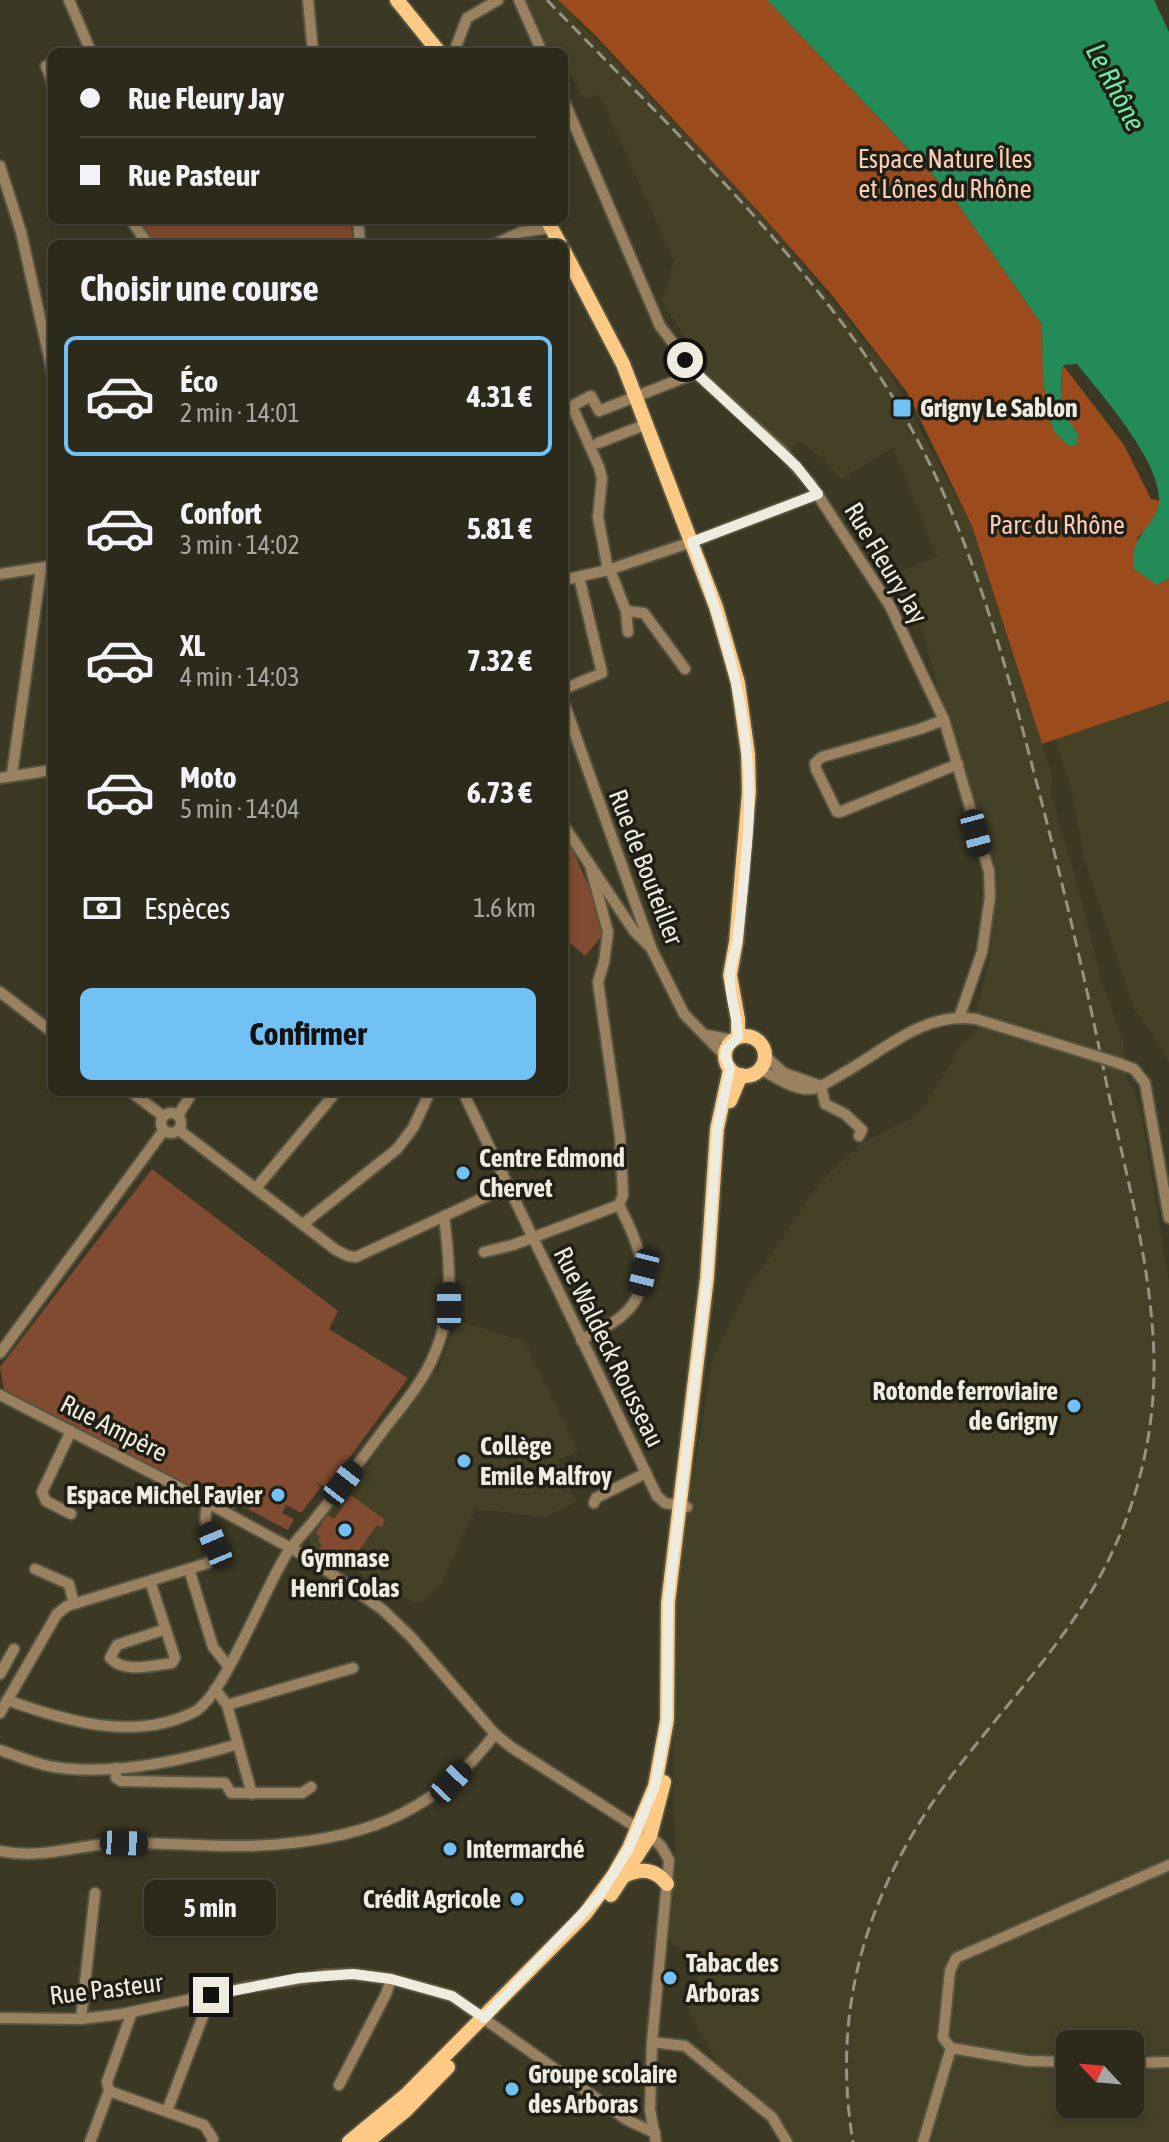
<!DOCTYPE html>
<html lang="fr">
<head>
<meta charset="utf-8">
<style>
	body { margin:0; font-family:"Asap Condensed",sans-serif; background:#383628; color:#f1f3f6; height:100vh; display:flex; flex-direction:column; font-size:30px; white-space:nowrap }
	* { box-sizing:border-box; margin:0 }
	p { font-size:26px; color:#a6a7a3 }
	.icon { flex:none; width:44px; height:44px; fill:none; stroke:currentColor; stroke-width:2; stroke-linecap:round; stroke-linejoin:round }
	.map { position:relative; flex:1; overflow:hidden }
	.sheet { position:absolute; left:48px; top:240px; width:520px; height:856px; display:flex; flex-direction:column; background:#2c2a1b; border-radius:12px; box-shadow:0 4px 12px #0003,0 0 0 2px #48463a }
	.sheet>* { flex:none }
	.top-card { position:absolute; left:48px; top:48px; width:520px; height:176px; border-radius:12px; box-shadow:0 4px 12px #0003,0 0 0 2px #48463a; display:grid; align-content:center; height:176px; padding:0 32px; background:#2c2a1b }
	.needle { width:52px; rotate:296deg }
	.controls { position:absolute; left:1056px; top:2030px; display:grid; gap:16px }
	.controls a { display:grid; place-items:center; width:88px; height:88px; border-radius:12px; background:#2c2a1b; box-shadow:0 4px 12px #0003,0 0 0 2px #48463a; font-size:40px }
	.end { position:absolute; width:36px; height:36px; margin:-18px; border:10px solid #edecdf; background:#111; box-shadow:0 0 0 4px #111 }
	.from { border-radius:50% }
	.bubble { position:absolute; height:56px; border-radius:12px; background:#2c2a1b; box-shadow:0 4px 12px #0003,0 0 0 2px #48463a; font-size:26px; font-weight:700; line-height:56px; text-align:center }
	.car { position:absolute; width:24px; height:48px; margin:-24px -12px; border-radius:10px; box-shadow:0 0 6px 2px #0007; background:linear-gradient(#222 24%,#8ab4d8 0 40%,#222 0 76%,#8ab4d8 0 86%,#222 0) }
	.top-card b { display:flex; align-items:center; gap:28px; height:76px; font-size:30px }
	.top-card b+b { border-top:2px solid #48463a }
	.top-card i { width:20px; height:20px; background:#f1f3f6 }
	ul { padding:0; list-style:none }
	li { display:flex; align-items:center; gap:24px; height:120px; margin:0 16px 12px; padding:0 16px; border:4px solid transparent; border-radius:12px }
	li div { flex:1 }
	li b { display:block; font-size:30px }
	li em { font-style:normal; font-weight:700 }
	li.active { border-color:#72c1f5 }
	li>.icon { width:72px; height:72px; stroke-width:1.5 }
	h2 { padding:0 32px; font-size:36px; line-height:96px }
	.pay { display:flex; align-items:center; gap:20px; height:88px; padding:0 32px; font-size:30px }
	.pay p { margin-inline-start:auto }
	.primary-button { display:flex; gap:16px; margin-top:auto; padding:16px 32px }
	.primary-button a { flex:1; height:92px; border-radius:12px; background:#72c1f5; color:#111; font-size:32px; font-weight:700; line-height:92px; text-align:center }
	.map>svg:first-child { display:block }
</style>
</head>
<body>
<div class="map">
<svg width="1169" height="2142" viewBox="0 0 1169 2142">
	<rect width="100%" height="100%" fill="#3b3824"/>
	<g fill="#454126" fill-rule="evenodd">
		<path d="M 516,0 L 558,0 L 760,212 L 888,370 L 972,526 L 1053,779 L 1050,791 L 1080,894 L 1102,983 L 1123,1040 L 1127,1079 L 1137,1098 L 1142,1118 L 1169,1283 L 1169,2142 L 786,2142 L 779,2125 L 725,2079 L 683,1998 L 700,1986 L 691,1957 L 667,1939 L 675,1845 L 673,1770 L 676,1609 L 688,1505 L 713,1359 L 746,1292 L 812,1194 L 831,1171 L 862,1143 L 909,1120 L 922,1109 L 948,1069 L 960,1046 L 978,1029 L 978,1020 L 975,1016 L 991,954 L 994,881 L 943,717 L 934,671 L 919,623 L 900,572 L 937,557 L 893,447 L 841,480 L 825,460 L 799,441 L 787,455 L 701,377 L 710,365 L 694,351 L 662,301 L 674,261 L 607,111 L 598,94 L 589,98 L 582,96 L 567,67 L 564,68 L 564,52 L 542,52 ZM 1070,2044 L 1130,2044 L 1130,2104 L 1070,2104 Z"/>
		<polygon points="1169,701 1169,1063 1161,1046 1134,1009 1084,858 1072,792 1055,738"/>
		<polygon points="452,1319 524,1341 578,1451 557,1461 576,1502 544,1517 475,1509 442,1583 424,1601 415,1603 365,1577 349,1564 347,1567 341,1564 337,1570 313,1550 309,1541 310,1532 360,1468 366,1468 369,1465 372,1461 371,1455 430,1373 437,1372 455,1328"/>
	</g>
	<g fill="#804b30">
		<polygon points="142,220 350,220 354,244 152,244 139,222"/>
		<polygon points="564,831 595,900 603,935 585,956 564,937"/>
		<polygon points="152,1169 338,1311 329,1329 408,1378 327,1488 313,1481 321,1487 301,1513 286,1505 282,1513 294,1519 288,1530 238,1504 234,1509 4,1390 0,1367"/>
		<polygon points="351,1495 385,1520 382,1527 377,1525 347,1567 342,1564 340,1566 318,1551 322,1545 318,1541 320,1537 316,1533 327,1515 334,1519"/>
	</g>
	<path fill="#9c4b1c" d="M 558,0 L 767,0 L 951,194 L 1042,325 L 1043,381 L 1055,433 L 1078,435 C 1060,411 1059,394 1063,365 L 1124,445 L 1151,499 L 1161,501 L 1153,522 L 1137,538 L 1157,585 L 1169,578 L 1169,701 L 1042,744 L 972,526 L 907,392 L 831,294 L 760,213 L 594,34 Z"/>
	<path fill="#228b58" d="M 767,0 L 1154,0 L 1169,32 L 1169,578 L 1157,585 L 1134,569 C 1128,539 1149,532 1158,508 C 1169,470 1100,393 1077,364 L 1063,365 C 1058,392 1061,412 1078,434 L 1076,446 L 1068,445 L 1055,433 L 1051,423 L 1043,381 L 1042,325 L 951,194 Z"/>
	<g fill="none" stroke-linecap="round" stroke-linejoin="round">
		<g stroke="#575542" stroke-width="14">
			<g id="minor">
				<polyline points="69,0 91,52"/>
				<polyline points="308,0 313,52"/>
				<polyline points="519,0 542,52"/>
				<polyline points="454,52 467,18 498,0"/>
				<polyline points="46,66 52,82"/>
				<polyline points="564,101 660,326 696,373 782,451 810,483 890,606 944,720 989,871 990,897 982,952 959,1018"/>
				<polyline points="0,166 21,232 52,371"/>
				<polyline points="131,220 148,244"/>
				<polyline points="358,220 360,244"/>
				<polyline points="495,244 521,232 551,228"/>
				<polyline points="598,443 647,424"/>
				<polyline points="608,570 598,517 602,478 599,467 572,406 591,396 599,411 696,373"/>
				<polyline points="610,570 626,611 644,613 685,669"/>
				<polyline points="0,574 52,566"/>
				<polyline points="564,580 608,570 692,542 818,494"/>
				<polyline points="626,611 628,632"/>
				<polyline points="564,689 602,673 579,577"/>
				<polyline points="564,703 652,950 684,1014 725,1056"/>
				<polyline points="944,720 920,729 822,757 815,763 816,769 837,812 840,812 958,764"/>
				<polyline points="12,774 41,569"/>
				<polyline points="0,778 52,770"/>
				<polyline points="564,826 634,931 651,948"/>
				<polyline points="0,992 52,1032"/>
				<polyline points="707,1035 733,1040"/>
				<polyline points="766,1057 784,1073 821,1086"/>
				<polyline points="1118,1063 1134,1069 1145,1083 1169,1218"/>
				<path d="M 760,1069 C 774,1076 790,1088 806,1089 C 818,1090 830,1081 840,1075 C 883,1052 923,1011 976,1019 L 1096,1056"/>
				<polyline points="821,1086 825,1104 845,1114 862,1130 859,1136"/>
				<polyline points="131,1092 163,1116"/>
				<polyline points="463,1092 657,1496 665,1503 687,1507"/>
				<circle cx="171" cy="1123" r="10"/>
				<polyline points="178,1115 193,1092"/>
				<polyline points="179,1130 336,1250 348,1256 356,1257 509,1186"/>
				<polyline points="256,1188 336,1092"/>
				<polyline points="303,1224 397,1149 413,1128 430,1092"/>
				<polyline points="484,1252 513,1245 619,1205"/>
				<path d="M 581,1340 C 595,1332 613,1325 624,1314 C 658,1284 636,1238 619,1205 L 623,1195 L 620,1136 L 598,982 L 604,962 L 608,932 L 590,865"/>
				<polyline points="0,1353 164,1130"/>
				<polyline points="0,1395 171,1483 309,1558 383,1610 411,1637 495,1734 511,1747 650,1836 661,1846 669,1860 652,2042 650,2110 656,2142"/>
				<polyline points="71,1431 42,1492 46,1501 71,1514"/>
				<polyline points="594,1503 596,1498 646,1473"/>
				<polyline points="35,1569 69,1584 74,1604"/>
				<polyline points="189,1569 213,1647 228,1666"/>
				<path d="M 150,1581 L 175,1658 L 172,1663 C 152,1665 125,1674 110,1658 L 117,1645 L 166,1629"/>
				<polyline points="0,1674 14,1649"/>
				<polyline points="215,1689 227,1705 252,1794"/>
				<path d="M 7,1700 C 65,1721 135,1742 194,1712 C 224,1697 266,1584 288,1552 C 297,1538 310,1527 319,1514 C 342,1486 363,1457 385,1428 C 404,1404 424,1380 435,1353 C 454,1308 450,1263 444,1216"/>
				<polyline points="227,1705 353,1668"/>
				<path d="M 0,1713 L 57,1614 L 67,1606 L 208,1563 C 221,1548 210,1539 206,1523 C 204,1516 207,1509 208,1502"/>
				<path d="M 0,1750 C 17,1756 35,1764 54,1767 C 112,1776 182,1761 238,1744"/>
				<polyline points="116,1768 116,1778 121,1781 225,1783 231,1793 302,1793 311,1787"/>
				<path d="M 0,1851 C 44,1860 78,1844 121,1843 C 164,1842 207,1847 250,1846 C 353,1842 431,1819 495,1734"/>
				<polyline points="0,2018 81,2019 122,2014 243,1988 325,1975 353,1974 391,1979 452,1996 627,2120 655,2133"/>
				<polyline points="81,2019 95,1893"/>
				<polyline points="652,2042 685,2046 772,2117 787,2142"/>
				<polyline points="951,2048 943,2038 950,1971 956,1958 1169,1865"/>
				<polyline points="951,2048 1028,2061 1070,2062"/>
				<polyline points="1130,2063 1169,2062"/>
				<polyline points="339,2085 386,1994 391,1979"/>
				<polyline points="109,2091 107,2082 132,2012"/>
				<polyline points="167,2111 211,1995"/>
				<polyline points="90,2142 109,2091 204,2125 213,2139 212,2142"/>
				<polyline points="923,2142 951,2048"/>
			</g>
		</g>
		<g stroke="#575542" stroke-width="18">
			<g id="major">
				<polyline points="397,0 439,52"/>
				<polyline points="547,220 560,244"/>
				<polyline points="564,251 623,364 716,607 738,683 748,754 749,792 736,942 730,975 738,1019 738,1037"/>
				<circle cx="745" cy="1056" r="20"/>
				<polyline points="730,1101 741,1075"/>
				<path d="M 626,1875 C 643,1868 655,1869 667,1884"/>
				<polyline points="611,1895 650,1836 664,1782"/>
				<polyline points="349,2142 406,2095 585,1914 613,1876 629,1848 655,1786 667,1720 668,1603 707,1278 717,1129 730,1069"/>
				<polyline points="367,2142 405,2111 448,2067"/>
			</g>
		</g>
		<use href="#minor" stroke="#9a8261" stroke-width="10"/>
		<use href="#major" stroke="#fdca85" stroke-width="14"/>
		<path stroke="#959383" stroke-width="3" stroke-dasharray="12 6" stroke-linecap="butt" d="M 547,0 C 669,127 801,249 894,399 C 960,506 995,626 1027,746 C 1057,859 1084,972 1107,1086 C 1126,1175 1152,1267 1154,1359 C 1155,1423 1142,1487 1115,1546 C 1081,1623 1022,1686 970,1752 C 877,1867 828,1992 853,2142"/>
		<g stroke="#575542" stroke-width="14" stroke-linecap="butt">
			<polyline id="minor-bridge" points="1096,1056 1118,1063"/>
		</g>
		<use href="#minor-bridge" stroke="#9a8261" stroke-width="10"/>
	</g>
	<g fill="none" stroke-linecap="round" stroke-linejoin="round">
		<path stroke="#edecdf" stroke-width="10" d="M 211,1995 L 299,1978 L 353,1974 L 391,1979 L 452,1996 L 484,2018 L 600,1895 L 629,1848 L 655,1786 L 667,1720 L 668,1603 L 707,1278 L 717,1129 L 730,1069 L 725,1056 L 726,1049 L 738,1037 C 738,1016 729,997 730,977 C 730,965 735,953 737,941 C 742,905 745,868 748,832 C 755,728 728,638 692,542 L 818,494 L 797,467 L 696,373 L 685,360"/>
	</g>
	<g fill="#72c1f5" stroke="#201f16" stroke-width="3">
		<rect x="892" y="398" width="20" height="20" rx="4"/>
		<circle cx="463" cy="1173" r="8"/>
		<circle cx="1074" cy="1406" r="8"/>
		<circle cx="464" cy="1461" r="8"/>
		<circle cx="278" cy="1495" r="8"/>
		<circle cx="345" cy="1530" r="8"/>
		<circle cx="450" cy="1849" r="8"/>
		<circle cx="517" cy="1899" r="8"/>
		<circle cx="670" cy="1978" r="8"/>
		<circle cx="512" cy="2089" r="8"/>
	</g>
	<g text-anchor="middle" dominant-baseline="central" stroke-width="7" stroke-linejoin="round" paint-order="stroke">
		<g font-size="26" fill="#fbcdb7" stroke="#201f16">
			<text x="945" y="159">Espace Nature Îles<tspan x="945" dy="30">et Lônes du Rhône</tspan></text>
			<text x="1057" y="525">Parc du Rhône</text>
		</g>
		<g font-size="26" font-weight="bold" fill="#edecdf" stroke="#201f16" text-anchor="start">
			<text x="920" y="408">Grigny Le Sablon</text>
			<text x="479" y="1158">Centre Edmond<tspan x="479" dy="30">Chervet</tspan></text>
			<text x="1058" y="1391" text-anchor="end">Rotonde ferroviaire<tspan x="1058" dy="30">de Grigny</tspan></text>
			<text x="480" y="1446">Collège<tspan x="480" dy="30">Emile Malfroy</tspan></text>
			<text x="262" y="1495" text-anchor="end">Espace Michel Favier</text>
			<text x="345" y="1558" text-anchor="middle">Gymnase<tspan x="345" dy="30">Henri Colas</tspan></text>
			<text x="466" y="1849">Intermarché</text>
			<text x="501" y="1899" text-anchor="end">Crédit Agricole</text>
			<text x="686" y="1963">Tabac des<tspan x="686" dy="30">Arboras</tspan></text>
			<text x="528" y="2074">Groupe scolaire<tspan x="528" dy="30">des Arboras</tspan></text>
		</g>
		<g font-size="26" fill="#edecdf" stroke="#201f16">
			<text transform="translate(886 563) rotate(59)">Rue Fleury Jay</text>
			<text transform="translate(646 867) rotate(69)">Rue de Bouteiller</text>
			<text transform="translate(609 1347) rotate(64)">Rue Waldeck Rousseau</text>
			<text transform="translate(114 1428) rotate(27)">Rue Ampère</text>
			<text transform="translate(106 1989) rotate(-7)">Rue Pasteur</text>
		</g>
		<g font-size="28" font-style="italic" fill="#6beba5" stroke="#201f16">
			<text transform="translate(1116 87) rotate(62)">Le Rhône</text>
		</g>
	</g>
</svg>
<div class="controls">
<a><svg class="needle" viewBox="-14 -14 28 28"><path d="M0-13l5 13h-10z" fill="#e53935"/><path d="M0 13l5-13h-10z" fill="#a6a7a3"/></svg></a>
</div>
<i class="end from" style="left:685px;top:360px"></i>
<i class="end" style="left:211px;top:1995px"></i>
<div class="bubble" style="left:144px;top:1880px;width:132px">5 min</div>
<i class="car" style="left:976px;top:833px;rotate:165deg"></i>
<i class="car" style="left:644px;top:1272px;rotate:194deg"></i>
<i class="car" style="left:449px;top:1306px;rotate:0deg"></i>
<i class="car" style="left:343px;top:1483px;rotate:38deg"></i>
<i class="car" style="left:215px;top:1545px;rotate:337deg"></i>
<i class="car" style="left:451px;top:1782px;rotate:43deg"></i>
<i class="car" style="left:124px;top:1843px;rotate:92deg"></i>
<div class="top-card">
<b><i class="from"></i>Rue Fleury Jay</b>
<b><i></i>Rue Pasteur</b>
</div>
<section class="sheet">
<h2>Choisir une course</h2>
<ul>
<li class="active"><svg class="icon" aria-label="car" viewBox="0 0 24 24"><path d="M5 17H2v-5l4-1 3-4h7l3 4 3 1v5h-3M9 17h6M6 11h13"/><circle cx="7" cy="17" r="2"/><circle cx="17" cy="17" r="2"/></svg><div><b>Éco</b><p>2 min · 14:01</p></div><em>4.31 €</em></li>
<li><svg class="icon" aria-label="car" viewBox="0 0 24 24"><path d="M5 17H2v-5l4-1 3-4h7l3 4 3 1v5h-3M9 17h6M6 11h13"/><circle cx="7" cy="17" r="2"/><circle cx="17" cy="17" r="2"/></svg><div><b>Confort</b><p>3 min · 14:02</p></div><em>5.81 €</em></li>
<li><svg class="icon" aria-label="car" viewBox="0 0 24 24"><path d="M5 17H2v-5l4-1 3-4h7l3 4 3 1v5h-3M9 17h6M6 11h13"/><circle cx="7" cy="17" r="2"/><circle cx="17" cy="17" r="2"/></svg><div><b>XL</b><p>4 min · 14:03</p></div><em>7.32 €</em></li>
<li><svg class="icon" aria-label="car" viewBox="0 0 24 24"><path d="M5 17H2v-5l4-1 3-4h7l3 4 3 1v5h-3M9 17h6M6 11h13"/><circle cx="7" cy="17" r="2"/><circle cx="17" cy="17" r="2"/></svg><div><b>Moto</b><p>5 min · 14:04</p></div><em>6.73 €</em></li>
</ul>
<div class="pay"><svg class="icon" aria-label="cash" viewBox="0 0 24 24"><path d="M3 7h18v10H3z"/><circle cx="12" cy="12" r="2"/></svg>Espèces<p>1.6 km</p></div>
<div class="primary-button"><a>Confirmer</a></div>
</section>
</div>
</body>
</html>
